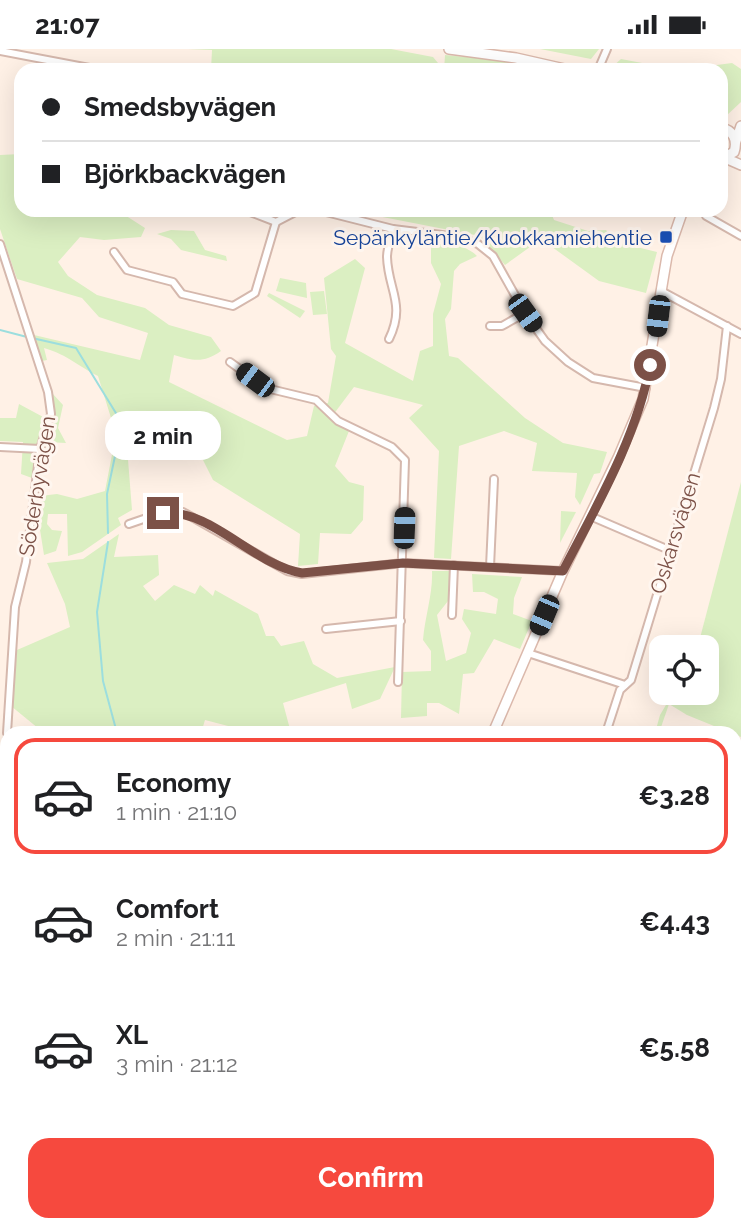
<!DOCTYPE html>
<html lang="en">
<head>
<meta charset="utf-8">
<style>
	body { margin:0; font-family:Raleway,sans-serif; background:#f6f6f6; color:#202124; height:100vh; display:flex; flex-direction:column; font-size:26px; white-space:nowrap }
	* { box-sizing:border-box; margin:0 }
	p { font-size:23px; color:#757577 }
	.icon { flex:none; width:38px; height:38px; fill:none; stroke:currentColor; stroke-width:2; stroke-linecap:round; stroke-linejoin:round }
	.map { position:relative; flex:1; overflow:hidden }
	.sheet { position:absolute; left:0px; top:677px; width:742px; height:506px; display:flex; flex-direction:column; background:#fff; border-radius:21px 21px 0 0; box-shadow:0 7px 28px #0002 }
	.sheet>* { flex:none }
	.guide { position:absolute; left:14px; top:14px; width:714px; height:154px; border-radius:21px; box-shadow:0 7px 28px #0002; display:grid; align-content:center; height:154px; padding:0 28px; background:#fff }
	.controls { position:absolute; left:649px; top:586px; display:grid; gap:14px }
	.controls a { display:grid; place-items:center; width:70px; height:70px; border-radius:14px; background:#fff; box-shadow:0 7px 28px #0002; font-size:35px }
	.end { position:absolute; width:32px; height:32px; margin:-16px; border:9px solid #7c5147; background:#fff; box-shadow:0 0 0 4px #fff }
	.from { border-radius:50% }
	.bubble { position:absolute; height:49px; border-radius:21px; background:#fff; box-shadow:0 7px 28px #0002; font-size:23px; font-weight:700; line-height:49px; text-align:center }
	.car { position:absolute; width:21px; height:42px; margin:-21px -10px; border-radius:9px; box-shadow:0 0 5px 2px #0007; background:linear-gradient(#222 24%,#8ab4d8 0 40%,#222 0 76%,#8ab4d8 0 86%,#222 0) }
	.guide b { display:flex; align-items:center; gap:24px; height:66px; font-size:26px }
	.guide b+b { border-top:2px solid #e0e0e0 }
	.guide i { width:18px; height:18px; background:#202124 }
	ul { padding:12px 0 0; list-style:none }
	li { display:flex; align-items:center; gap:21px; height:116px; margin:0 14px 10px; padding:0 14px; border:4px solid transparent; border-radius:21px }
	li div { flex:1 }
	li b { display:block; font-size:26px }
	li em { font-style:normal; font-weight:700 }
	li.current { border-color:#f6493e }
	li>.icon { width:63px; height:63px; stroke-width:1.5 }
	.button { display:flex; gap:14px; margin-top:auto; padding:14px 28px }
	.button a { flex:1; height:80px; border-radius:21px; background:#f6493e; color:#fff; font-size:28px; font-weight:700; line-height:80px; text-align:center }
	.status { display:flex; justify-content:space-between; align-items:center; height:49px; padding:0 35px; background:#fff; direction:ltr }
	.status svg { height:19px; fill:currentColor }
	.map>svg:first-child { display:block }
</style>
</head>
<body>
<div class="status"><b>21:07</b><svg viewBox="0 0 49 12"><path d="M0 12V9h3v3zM5 12V6h3v6zM10 12V3h3v9zM15 12V0h3v12zM26 1h20v11H26zM47 4h2v5h-2z"/></svg></div>
<div class="map">
<svg width="741" height="1182" viewBox="0 0 741 1182">
	<rect width="100%" height="100%" fill="#fff1e6"/>
	<g fill="#dbefc2">
		<polygon points="188,0 391,0 433,8 438,14 437,21 211,21 212,1"/>
		<polygon points="540,0 599,0 591,10"/>
		<polygon points="445,6 517,13 548,21 444,21"/>
		<polygon points="621,10 679,21 732,14 741,20 741,53 726,67 721,68 721,21 610,20"/>
		<path d="M 21,105 L 21,161 L 117,161 L 145,179 L 141,188 L 104,191 L 80,188 L 58,213 L 68,227 L 97,246 L 145,259 L 169,276 L 211,288 L 221,302 C 204,314 194,312 174,306 L 169,333 L 287,391 L 307,387 L 314,357 L 328,354 L 336,307 L 331,300 L 324,229 L 355,210 L 365,219 L 345,294 L 413,332 L 420,302 L 433,297 L 433,265 L 441,235 L 431,214 L 431,197 C 444,192 466,196 477,207 L 460,215 L 454,222 L 451,260 L 445,270 L 449,307 L 458,309 L 525,369 L 563,394 L 607,403 L 600,424 L 594,425 L 580,456 L 575,448 L 577,424 L 532,422 L 537,394 L 504,382 L 459,397 L 451,510 L 434,509 L 439,402 L 409,369 L 423,356 L 354,338 L 330,370 L 349,382 L 335,417 L 349,433 L 364,437 L 363,471 L 351,485 L 320,484 L 318,515 L 298,517 L 300,485 L 213,431 L 201,407 L 127,398 L 132,461 L 118,469 L 121,476 L 82,503 L 68,507 L 67,465 L 48,465 L 47,475 L 52,481 L 62,482 L 56,502 L 44,506 L 38,468 L 40,447 L 57,445 L 77,450 L 105,442 L 116,385 L 98,327 C 76,316 70,307 44,299 L 47,311 L 42,312 L 34,286 L 140,311 L 148,284 L 99,268 L 82,249 L 17,230 L 0,180 L 0,106 Z"/>
		<polygon points="363,161 550,161 554,171 588,182 606,181 616,193 657,203 646,244 599,232 541,190 505,216 480,187 362,164"/>
		<polygon points="171,181 194,182 205,201 226,207 227,212 181,201 171,190 157,185"/>
		<polygon points="280,229 306,234 307,249 276,242"/>
		<polygon points="324,242 327,265 313,266 310,243"/>
		<polygon points="269,244 305,262 300,269 267,247"/>
		<polygon points="52,344 63,356 58,379 66,394 47,393 54,369"/>
		<polygon points="19,355 45,369 38,390 32,429 21,425 23,393 0,392 0,369 16,369"/>
		<polygon points="741,433 741,688 687,666 669,655 659,684 655,684 660,666 673,644 707,644 707,598 702,598 700,589"/>
		<polygon points="561,462 576,463 560,494"/>
		<polygon points="119,485 114,508 158,506 159,526 143,537 155,552 174,536 195,545 200,536 213,547 215,541 258,565 266,587 274,587 281,597 304,592 313,615 337,629 395,618 380,650 352,660 346,634 283,654 291,684 255,684 205,671 201,684 44,684 11,657 17,601 70,578 65,555 47,514 83,510"/>
		<path d="M 432,522 L 451,522 L 448,552 L 437,566 L 446,612 L 466,604 L 471,584 L 462,570 L 464,560 L 496,565 L 498,550 L 484,543 L 473,543 L 472,525 L 522,528 L 514,549 L 513,565 L 532,572 L 520,600 L 494,590 L 474,624 L 463,625 L 459,665 L 439,654 L 427,654 L 427,667 L 401,669 L 402,623 L 431,622 L 431,602 L 423,591 C 425,567 433,545 432,522 Z"/>
		<polygon points="255,1176 285,1176 289,1182 244,1180"/>
	</g>
	<g fill="none" stroke-linecap="round" stroke-linejoin="round">
		<g stroke="#9cdede" stroke-width="2">
			<polyline points="0,281 27,288"/>
			<polyline points="32,289 76,299 122,374 107,445 108,484"/>
			<polyline points="108,493 97,563 103,632 117,684"/>
		</g>
		<g stroke="#d5b8ad" stroke-width="10">
			<g id="minor">
				<polyline points="0,2 100,21"/>
				<polyline points="598,21 607,0"/>
				<polyline points="245,161 276,173 299,161"/>
				<polyline points="318,161 393,180 458,188 478,195 493,207 525,264 545,292 568,313 593,329 646,339"/>
				<polyline points="706,167 741,187"/>
				<polyline points="0,195 48,343 51,365 40,400 26,513 15,558 7,684"/>
				<polyline points="114,203 127,221 173,233 182,245 233,257 255,244 276,173"/>
				<polyline points="661,242 741,285"/>
				<polyline points="490,277 502,277 525,264"/>
				<path d="M 389,290 C 406,255 388,241 387,208 C 387,199 391,188 393,180"/>
				<polyline points="230,313 266,339 316,351 338,372 392,398 405,411 398,633"/>
				<polyline points="0,398 40,400"/>
				<polyline points="590,467 669,501"/>
				<polyline points="129,475 161,464 183,463 287,522 302,525 403,514 563,522"/>
				<polyline points="490,518 494,430"/>
				<polyline points="452,566 454,516"/>
				<polyline points="326,580 401,572"/>
				<polyline points="528,604 625,636"/>
				<polyline points="606,684 620,641 631,631 714,359 721,330 727,277"/>
				<polyline points="7,691 7,721"/>
				<polyline points="0,735 7,737"/>
				<polyline points="7,837 3,871 7,887"/>
				<polyline points="735,860 741,856"/>
				<polyline points="735,951 741,947"/>
				<polyline points="735,1034 741,1030"/>
				<polyline points="0,1060 7,1062"/>
				<polyline points="0,1161 7,1164"/>
				<polyline points="44,1176 60,1182"/>
				<polyline points="296,1176 299,1182"/>
				<polyline points="551,1176 553,1182"/>
				<polyline points="651,1176 655,1182"/>
				<polyline points="5,1182 7,1173"/>
				<polyline points="460,1182 479,1176"/>
			</g>
		</g>
		<g stroke="#d5b8ad" stroke-width="11">
			<polyline id="tertiary" points="400,1176 404,1182"/>
		</g>
		<g stroke="#dbb9ac" stroke-width="12">
			<g id="secondary">
				<polyline points="449,0 516,9 569,21"/>
				<path d="M 721,79 C 733,81 738,91 734,103 L 721,110"/>
				<polyline points="736,92 741,77"/>
				<polyline points="725,109 741,116"/>
				<polyline points="493,684 563,522 618,409 643,350 667,207 683,161"/>
				<polyline points="735,889 741,898"/>
				<polyline points="735,1138 741,1134"/>
				<polyline points="192,1182 196,1176"/>
				<polyline points="670,1182 678,1176"/>
			</g>
		</g>
		<use href="#minor" stroke="#fff" stroke-width="6"/>
		<use href="#tertiary" stroke="#fff" stroke-width="8"/>
		<use href="#secondary" stroke="#fff" stroke-width="9"/>
	</g>
	<g fill="none" stroke-linecap="round" stroke-linejoin="round">
		<path stroke="#7c5147" stroke-width="9" d="M 163,464 C 212,460 253,516 302,524 L 403,514 L 563,522 C 596,458 637,388 650,316"/>
	</g>
	<rect fill="#1a4fb4" stroke="#fff6ef" stroke-width="2.5" x="659" y="181" width="14" height="14" rx="3.5"/>
	<g text-anchor="middle" dominant-baseline="central" stroke-width="6" stroke-linejoin="round" paint-order="stroke">
		<g font-size="21" fill="#164399" stroke="#fff6ef" text-anchor="end">
			<text x="652" y="188">Sepänkyläntie/Kuokkamiehentie</text>
		</g>
		<g font-size="21" fill="#7c5147" stroke="#fff6ef">
			<text transform="translate(37 437) rotate(-81)">Söderbyvägen</text>
			<text transform="translate(675 484) rotate(-73)">Oskarsvägen</text>
		</g>
	</g>
</svg>
<div class="controls">
<a><svg class="icon" aria-label="locate" viewBox="0 0 24 24"><circle cx="12" cy="12" r="6"/><path d="M12 2v4M12 18v4M2 12h4M18 12h4"/></svg></a>
</div>
<i class="end from" style="left:650px;top:316px"></i>
<i class="end" style="left:163px;top:464px"></i>
<div class="bubble" style="left:105px;top:362px;width:116px">2 min</div>
<i class="car" style="left:525px;top:264px;rotate:144deg"></i>
<i class="car" style="left:658px;top:267px;rotate:187deg"></i>
<i class="car" style="left:255px;top:331px;rotate:307deg"></i>
<i class="car" style="left:404px;top:479px;rotate:2deg"></i>
<i class="car" style="left:544px;top:566px;rotate:203deg"></i>
<div class="guide">
<b><i class="from"></i>Smedsbyvägen</b>
<b><i></i>Björkbackvägen</b>
</div>
<section class="sheet">
<ul>
<li class="current"><svg class="icon" aria-label="car" viewBox="0 0 24 24"><path d="M5 17H2v-5l4-1 3-4h7l3 4 3 1v5h-3M9 17h6M6 11h13"/><circle cx="7" cy="17" r="2"/><circle cx="17" cy="17" r="2"/></svg><div><b>Economy</b><p>1 min · 21:10</p></div><em>€3.28</em></li>
<li><svg class="icon" aria-label="car" viewBox="0 0 24 24"><path d="M5 17H2v-5l4-1 3-4h7l3 4 3 1v5h-3M9 17h6M6 11h13"/><circle cx="7" cy="17" r="2"/><circle cx="17" cy="17" r="2"/></svg><div><b>Comfort</b><p>2 min · 21:11</p></div><em>€4.43</em></li>
<li><svg class="icon" aria-label="car" viewBox="0 0 24 24"><path d="M5 17H2v-5l4-1 3-4h7l3 4 3 1v5h-3M9 17h6M6 11h13"/><circle cx="7" cy="17" r="2"/><circle cx="17" cy="17" r="2"/></svg><div><b>XL</b><p>3 min · 21:12</p></div><em>€5.58</em></li>
</ul>
<div class="button"><a>Confirm</a></div>
</section>
</div>
</body>
</html>
